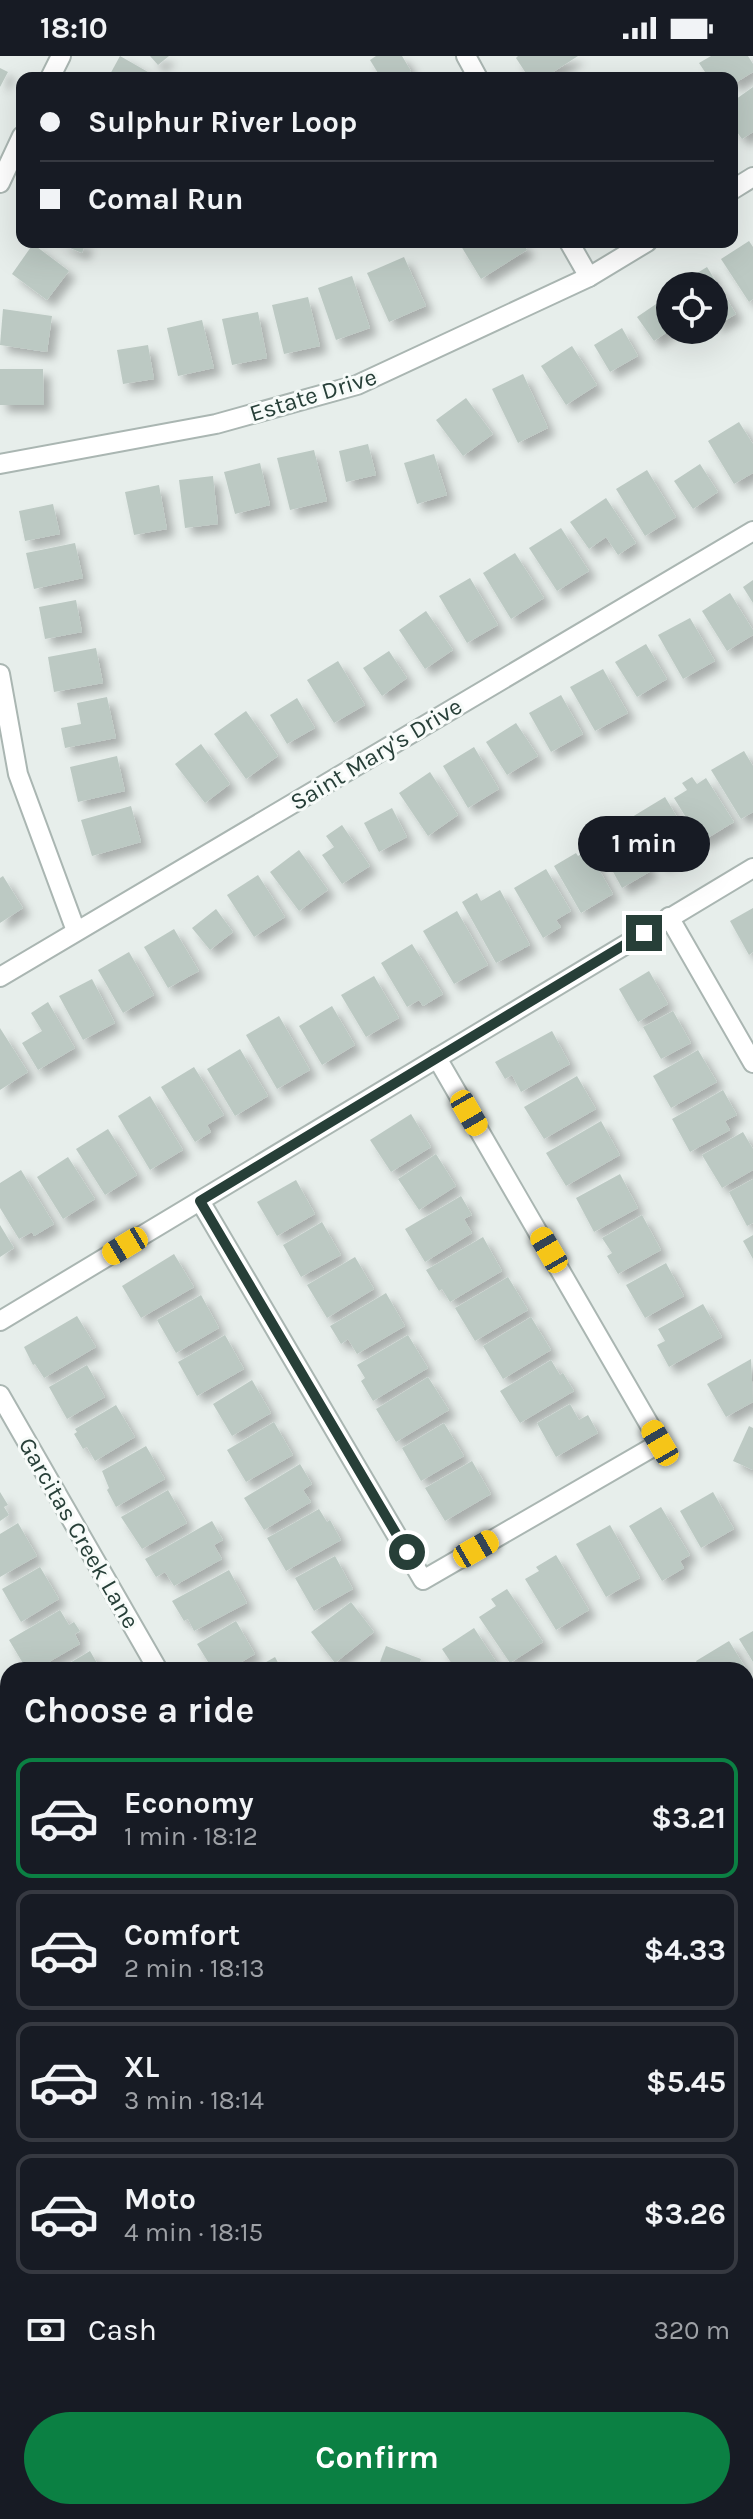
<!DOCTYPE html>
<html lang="en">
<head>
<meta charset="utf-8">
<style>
	body { margin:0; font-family:Karla,sans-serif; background:#20242c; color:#f1f3f6; height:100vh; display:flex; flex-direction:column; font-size:30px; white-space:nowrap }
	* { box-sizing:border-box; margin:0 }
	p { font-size:26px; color:#9ea1a6 }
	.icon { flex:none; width:44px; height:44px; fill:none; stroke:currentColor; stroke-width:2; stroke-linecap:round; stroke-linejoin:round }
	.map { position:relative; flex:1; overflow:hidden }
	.drawer { position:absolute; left:0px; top:1606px; width:754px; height:858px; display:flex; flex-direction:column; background:#171b24; border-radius:24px 24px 0 0; box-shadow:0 8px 32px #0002 }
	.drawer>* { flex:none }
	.banner { position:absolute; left:16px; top:16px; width:722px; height:176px; border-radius:16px; box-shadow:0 8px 32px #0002; display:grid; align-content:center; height:176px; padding:0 24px; background:#171b24 }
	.tools { position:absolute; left:656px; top:216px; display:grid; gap:16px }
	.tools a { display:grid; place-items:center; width:72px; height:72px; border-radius:50%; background:#171b24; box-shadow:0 8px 32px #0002; font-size:40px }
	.end { position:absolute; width:36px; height:36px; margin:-18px; border:10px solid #273f38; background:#fff; box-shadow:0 0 0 4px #fff }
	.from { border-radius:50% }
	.bubble { position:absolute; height:56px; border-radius:28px; background:#171b24; box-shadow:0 8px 32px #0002; font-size:26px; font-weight:700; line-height:56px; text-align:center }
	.car { position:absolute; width:24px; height:48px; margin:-24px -12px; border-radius:10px; box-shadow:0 0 6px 2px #0007; background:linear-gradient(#f5c518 24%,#345 0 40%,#f5c518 0 76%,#345 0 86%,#f5c518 0) }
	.banner b { display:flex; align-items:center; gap:28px; height:76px; font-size:30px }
	.banner b+b { border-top:2px solid #363941 }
	.banner i { width:20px; height:20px; background:#f1f3f6 }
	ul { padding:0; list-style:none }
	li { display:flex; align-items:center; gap:24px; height:120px; margin:0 16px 12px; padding:0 8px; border:4px solid #363941; border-radius:16px }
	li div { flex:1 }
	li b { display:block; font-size:30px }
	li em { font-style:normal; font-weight:700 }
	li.selected { border-color:#0b8043 }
	li>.icon { width:72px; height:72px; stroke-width:1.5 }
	h2 { padding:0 24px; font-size:36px; line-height:96px }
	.pay { display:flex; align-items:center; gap:20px; height:88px; padding:0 24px; font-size:30px }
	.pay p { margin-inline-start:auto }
	.primary-button { display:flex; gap:16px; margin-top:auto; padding:16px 24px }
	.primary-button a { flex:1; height:92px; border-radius:48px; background:#0b8043; color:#fff; font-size:32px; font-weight:700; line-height:92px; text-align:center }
	.status { display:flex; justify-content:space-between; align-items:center; height:56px; padding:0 40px; background:#171b24; direction:ltr }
	.status svg { height:22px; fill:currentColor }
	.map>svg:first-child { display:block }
</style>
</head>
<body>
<div class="status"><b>18:10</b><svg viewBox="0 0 49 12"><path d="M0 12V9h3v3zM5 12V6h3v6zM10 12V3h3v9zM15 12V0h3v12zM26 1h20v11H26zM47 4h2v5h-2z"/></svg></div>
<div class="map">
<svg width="753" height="2463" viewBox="0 0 753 2463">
	<defs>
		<filter id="shadow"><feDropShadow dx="7" dy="7" stdDeviation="4" flood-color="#0004"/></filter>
	</defs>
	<rect width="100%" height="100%" fill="#e7eeeb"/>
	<g fill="#bcc9c3" filter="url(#shadow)">
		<polygon points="120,0 155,20 154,22 108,22"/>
		<polygon points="150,0 169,0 158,9"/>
		<polygon points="376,0 402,0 411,15 399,22 381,22 370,4"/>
		<polygon points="518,0 578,0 544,22 529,22 516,2"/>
		<polygon points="711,0 748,0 753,8 753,16 732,29 732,22 709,22 699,7"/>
		<polygon points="0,12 8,16 0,31"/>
		<polygon points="753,31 753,76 742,83 732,69 732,46"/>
		<polygon points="749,185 753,191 753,243 749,246 721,203"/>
		<polygon points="56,186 86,186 82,197"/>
		<polygon points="467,186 522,186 527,194 481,223 461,190"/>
		<polygon points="33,188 69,215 47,244 12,218"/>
		<polygon points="404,201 426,250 389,266 367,217"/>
		<polygon points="707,211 736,258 714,271 714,230 676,230"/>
		<polygon points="352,220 370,272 336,284 318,232"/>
		<polygon points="308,241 320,290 284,298 272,249"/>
		<polygon points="662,244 670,255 670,274 654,285 637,261"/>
		<polygon points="3,253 52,260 47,296 0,289"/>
		<polygon points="258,256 267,302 232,309 222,263"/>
		<polygon points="202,264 214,312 178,320 167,272"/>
		<polygon points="622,272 638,300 610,316 594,289"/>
		<polygon points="148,289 154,323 123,328 117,294"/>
		<polygon points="572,290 597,329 566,349 541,310"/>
		<polygon points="0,313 43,313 44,349 0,349"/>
		<polygon points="523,318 548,372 518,387 492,333"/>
		<polygon points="466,342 493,378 463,400 436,364"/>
		<polygon points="739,366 753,388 753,417 734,428 708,385"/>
		<polygon points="368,388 376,419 346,426 339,395"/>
		<polygon points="314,394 327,445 290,454 277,402"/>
		<polygon points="434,398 447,439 417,448 404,407"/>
		<polygon points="260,407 270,449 235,458 224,416"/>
		<polygon points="700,408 718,436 693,453 674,425"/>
		<polygon points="647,414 676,461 645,480 616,433"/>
		<polygon points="213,420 218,468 185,472 179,424"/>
		<polygon points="159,429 167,473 134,479 125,436"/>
		<polygon points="606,442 636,487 618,499 606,481 589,493 570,466"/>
		<polygon points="53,448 60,478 25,485 19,455"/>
		<polygon points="561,472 589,515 557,535 529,492"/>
		<polygon points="75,487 83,522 34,533 26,497"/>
		<polygon points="515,497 544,542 511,563 483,517"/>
		<polygon points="470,522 498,569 467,587 439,540"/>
		<polygon points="753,524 753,547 743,531"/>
		<polygon points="730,537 753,574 753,579 727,595 702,555"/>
		<polygon points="76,544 82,576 45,583 39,551"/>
		<polygon points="426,555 453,594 425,613 399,574"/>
		<polygon points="690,562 715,605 683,623 658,579"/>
		<polygon points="646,588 667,623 637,641 615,606"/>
		<polygon points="96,592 103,627 54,636 48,601"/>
		<polygon points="389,595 407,622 382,640 363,612"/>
		<polygon points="338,605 365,649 334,667 307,624"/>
		<polygon points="603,613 628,657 595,675 570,631"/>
		<polygon points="561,639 583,678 551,696 529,657"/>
		<polygon points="107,641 116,682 65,692 61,672 81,668 77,647"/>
		<polygon points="297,642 315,672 287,688 270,659"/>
		<polygon points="246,655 278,700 246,723 214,678"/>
		<polygon points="516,667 538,700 507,719 486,686"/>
		<polygon points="201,688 230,728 205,747 175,708"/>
		<polygon points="474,691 499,733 468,752 443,710"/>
		<polygon points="744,695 753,710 753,756 741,763 711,714"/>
		<polygon points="117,700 125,735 78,746 70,711"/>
		<polygon points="430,716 458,759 428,780 399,737"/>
		<polygon points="692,721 697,728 706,722 734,766 701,786 674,742 687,734 682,727"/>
		<polygon points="665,741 694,789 661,809 632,761"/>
		<polygon points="131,750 141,786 92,800 81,764"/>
		<polygon points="392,752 407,781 379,796 364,767"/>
		<polygon points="621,762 651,815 622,832 592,778"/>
		<polygon points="342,769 370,810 342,828 322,799 334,791 326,780"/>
		<polygon points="299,794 328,834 299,855 270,816"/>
		<polygon points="588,794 613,838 581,857 554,810 576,797 578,800"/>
		<polygon points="546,813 571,855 556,864 561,871 543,882 514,832"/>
		<polygon points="258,819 285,861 254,881 227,839"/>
		<polygon points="3,820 23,852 0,867 0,822"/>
		<polygon points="500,834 530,889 496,907 462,846 477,837 481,845"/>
		<polygon points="753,852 753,896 749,899 730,865"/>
		<polygon points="216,853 233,876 210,894 192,872"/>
		<polygon points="457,855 488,909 454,928 423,875"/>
		<polygon points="174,873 199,915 168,932 144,891"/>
		<polygon points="412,888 443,938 423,950 419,944 407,951 381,907"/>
		<polygon points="129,896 154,939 123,957 98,914"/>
		<polygon points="649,915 668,948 638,966 619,933"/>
		<polygon points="374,920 399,962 366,981 341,939"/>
		<polygon points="92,923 115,967 83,984 59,940"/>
		<polygon points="48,946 75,992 38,1014 22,987 42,975 31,957"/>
		<polygon points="332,950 355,989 322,1009 299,970"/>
		<polygon points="673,955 691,987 661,1003 643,971"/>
		<polygon points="279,960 310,1014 277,1033 246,979"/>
		<polygon points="0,972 28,1016 0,1034"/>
		<polygon points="552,975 570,1008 521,1036 512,1019 505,1023 495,1006"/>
		<polygon points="240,993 268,1040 235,1060 207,1013"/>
		<polygon points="698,994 717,1026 671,1052 653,1020"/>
		<polygon points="194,1011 224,1059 207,1069 211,1076 195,1086 161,1031"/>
		<polygon points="577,1020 596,1053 544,1083 524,1051"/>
		<polygon points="723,1034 737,1059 725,1065 730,1074 690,1096 672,1063"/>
		<polygon points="150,1040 183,1094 150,1114 118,1060"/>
		<polygon points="411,1058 431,1091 391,1116 370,1084"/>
		<polygon points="601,1065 620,1099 566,1130 546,1097"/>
		<polygon points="108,1073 137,1119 105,1139 76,1093"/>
		<polygon points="743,1076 753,1093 753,1114 722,1132 702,1099"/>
		<polygon points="436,1098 456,1130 419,1154 398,1123"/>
		<polygon points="68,1101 95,1143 63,1163 37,1121"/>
		<polygon points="21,1114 54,1168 34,1180 32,1176 19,1183 0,1152 0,1127"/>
		<polygon points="620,1118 638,1152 594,1176 576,1142"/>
		<polygon points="753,1123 753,1167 747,1170 729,1136"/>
		<polygon points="296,1124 315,1158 277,1180 257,1146"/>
		<polygon points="461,1140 472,1159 464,1163 472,1177 425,1206 405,1173"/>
		<polygon points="642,1159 661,1194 618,1218 607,1200 612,1197 602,1182"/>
		<polygon points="322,1166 341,1199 301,1221 283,1189"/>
		<polygon points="0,1169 14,1192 0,1201"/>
		<polygon points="753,1179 753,1203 743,1185"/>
		<polygon points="483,1181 502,1215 450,1246 442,1233 439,1235 426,1214"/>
		<polygon points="174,1198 194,1231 141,1262 122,1230"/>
		<polygon points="355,1201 374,1233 327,1262 307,1229"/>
		<polygon points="666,1207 684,1240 645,1262 626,1229"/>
		<polygon points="508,1221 528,1254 475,1285 455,1252"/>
		<polygon points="386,1237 405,1270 357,1298 348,1283 341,1288 330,1270"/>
		<polygon points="201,1239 219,1272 176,1297 157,1264"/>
		<polygon points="703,1248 722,1281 669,1311 657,1289 665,1285 658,1273"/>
		<polygon points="77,1260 96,1291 44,1322 35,1308 33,1309 24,1291"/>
		<polygon points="531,1261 551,1294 503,1323 483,1290"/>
		<polygon points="225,1279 244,1313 197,1340 178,1306"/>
		<polygon points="408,1279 428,1312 373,1345 361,1325 365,1322 357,1309"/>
		<polygon points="751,1303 753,1346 726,1361 707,1328"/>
		<polygon points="551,1304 560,1319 563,1317 574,1335 520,1367 500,1335"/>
		<polygon points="87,1309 105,1341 67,1363 49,1331"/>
		<polygon points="428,1321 449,1354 396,1386 376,1353"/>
		<polygon points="252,1324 271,1357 232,1380 213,1348"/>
		<polygon points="570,1348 579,1364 588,1359 598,1377 556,1401 537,1367"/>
		<polygon points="116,1349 135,1381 95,1405 87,1391 83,1393 74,1378 77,1376 75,1373"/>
		<polygon points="274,1366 293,1399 246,1426 227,1394"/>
		<polygon points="444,1367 464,1400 421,1425 402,1392"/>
		<polygon points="749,1370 753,1372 753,1414 733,1405"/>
		<polygon points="146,1390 165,1423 116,1451 107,1434 109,1432 102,1415"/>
		<polygon points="472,1405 491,1438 445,1465 425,1432"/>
		<polygon points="300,1408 312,1428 303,1434 311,1446 264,1474 244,1442"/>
		<polygon points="168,1434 187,1467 142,1493 121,1461"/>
		<polygon points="0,1436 8,1449 4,1451 9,1459 0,1465"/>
		<polygon points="713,1436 734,1473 701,1492 680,1455"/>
		<polygon points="661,1451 690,1499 680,1505 684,1512 662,1525 629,1470"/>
		<polygon points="319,1453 327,1466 330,1464 341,1484 286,1515 267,1482"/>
		<polygon points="212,1465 223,1484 214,1489 222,1503 174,1530 165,1516 156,1521 145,1503"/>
		<polygon points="18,1467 37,1500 0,1521 0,1478"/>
		<polygon points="610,1469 640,1522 606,1541 576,1488"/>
		<polygon points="556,1499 589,1554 556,1574 525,1523 539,1515 536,1511"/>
		<polygon points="335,1500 353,1533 314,1555 295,1522"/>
		<polygon points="40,1511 59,1543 21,1566 2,1533"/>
		<polygon points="229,1514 247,1547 194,1575 188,1563 184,1565 172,1545"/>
		<polygon points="507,1533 543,1586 510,1607 479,1561 496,1550 491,1543"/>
		<polygon points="351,1546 374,1576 335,1607 311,1576"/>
		<polygon points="60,1554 69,1569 74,1566 80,1575 75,1578 80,1588 35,1614 27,1614 9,1584"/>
		<polygon points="236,1565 255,1598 228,1614 213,1614 197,1588"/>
		<polygon points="474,1572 497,1607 487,1614 456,1614 442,1593"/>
		<polygon points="753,1575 753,1606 739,1583"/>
		<polygon points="729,1585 753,1624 753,1642 748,1645 751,1651 746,1654 746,1614 701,1614 696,1605"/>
		<polygon points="386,1590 421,1603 417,1614 377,1614"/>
		<polygon points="90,1595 101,1614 58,1614"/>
		<polygon points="275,1601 282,1614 252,1614"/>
		<polygon points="8,1700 8,1743 0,1747 0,1704"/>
		<polygon points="753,1749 753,1771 746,1760 746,1753"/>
		<polygon points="8,1756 8,1800 2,1804 0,1760"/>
		<polygon points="753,1911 753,1955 746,1960 746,1915"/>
		<polygon points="753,1965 753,1987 746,1976 746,1969"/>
		<polygon points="0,1991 8,2004 8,2021 0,2026"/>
		<polygon points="8,2035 8,2079 0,2084 0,2040"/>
		<polygon points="746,2164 753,2172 753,2184 746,2190"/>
		<polygon points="0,2218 8,2232 8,2252 0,2256"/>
		<polygon points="753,2225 753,2250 746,2243 746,2233"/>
		<polygon points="8,2264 8,2308 0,2313 0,2269"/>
		<polygon points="8,2322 8,2344 0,2349 0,2327"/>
		<polygon points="746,2336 753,2344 753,2356 746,2362"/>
		<polygon points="753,2393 753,2438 746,2442 746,2397"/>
		<polygon points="74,2456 125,2456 129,2463 68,2463 66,2460"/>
		<polygon points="218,2456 248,2456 236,2463 223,2463"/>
		<polygon points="513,2456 530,2456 534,2463 502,2463"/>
		<polygon points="540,2456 585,2456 590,2463 544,2463"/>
		<polygon points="594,2456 638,2456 627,2463 599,2463"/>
	</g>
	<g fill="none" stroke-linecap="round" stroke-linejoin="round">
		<g stroke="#aab6b2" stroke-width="22">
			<g id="street">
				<polyline points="466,0 478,22"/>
				<polyline points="50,22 61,0"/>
				<polyline points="0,127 22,80"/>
				<polyline points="732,134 753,121"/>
				<polyline points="569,186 589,221"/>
				<polyline points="0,408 216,368 357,329 589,221 647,186"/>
				<polyline points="0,618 18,718 76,875"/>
				<polyline points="669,861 753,1007"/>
				<polyline points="0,921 753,475"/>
				<polyline points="200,1145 423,1524 660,1387 437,1002"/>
				<polyline points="0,1265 753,812"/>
				<polyline points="0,1339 158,1614"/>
				<polyline points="746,1712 753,1708"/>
				<polyline points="0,1891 8,1905"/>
				<polyline points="746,2085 753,2096"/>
				<polyline points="0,2445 11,2463"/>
				<polyline points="325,2456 329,2463"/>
				<polyline points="688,2456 693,2463"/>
				<polyline points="408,2463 420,2456"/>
			</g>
		</g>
		<use href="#street" stroke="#fff" stroke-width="18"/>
	</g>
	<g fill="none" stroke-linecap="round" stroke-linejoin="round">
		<polyline stroke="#273f38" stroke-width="10" points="407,1496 200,1145 644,877"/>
	</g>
	<g text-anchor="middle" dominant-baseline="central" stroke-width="6" stroke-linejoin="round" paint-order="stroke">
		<g font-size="24" fill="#273f38" stroke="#f7fbf9">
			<text transform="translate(313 339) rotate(-17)">Estate Drive</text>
			<text transform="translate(376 698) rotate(-31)">Saint Mary's Drive</text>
			<text transform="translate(79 1477) rotate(60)">Garcitas Creek Lane</text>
		</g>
	</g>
</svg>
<div class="tools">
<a><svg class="icon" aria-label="locate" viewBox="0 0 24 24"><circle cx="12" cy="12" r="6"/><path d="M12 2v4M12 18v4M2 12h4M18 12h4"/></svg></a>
</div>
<i class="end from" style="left:407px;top:1496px"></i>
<i class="end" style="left:644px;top:877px"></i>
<div class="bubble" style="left:578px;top:760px;width:132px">1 min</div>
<i class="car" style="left:469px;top:1057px;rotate:150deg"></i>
<i class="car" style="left:125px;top:1190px;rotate:239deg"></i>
<i class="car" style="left:549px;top:1194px;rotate:330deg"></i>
<i class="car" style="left:660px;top:1387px;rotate:330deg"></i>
<i class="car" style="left:476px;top:1493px;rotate:60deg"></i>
<div class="banner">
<b><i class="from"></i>Sulphur River Loop</b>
<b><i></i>Comal Run</b>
</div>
<section class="drawer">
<h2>Choose a ride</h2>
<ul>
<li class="selected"><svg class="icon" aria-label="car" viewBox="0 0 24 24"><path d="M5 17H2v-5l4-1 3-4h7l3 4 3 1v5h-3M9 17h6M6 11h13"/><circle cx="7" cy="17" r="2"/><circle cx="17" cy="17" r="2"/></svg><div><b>Economy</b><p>1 min · 18:12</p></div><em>$3.21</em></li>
<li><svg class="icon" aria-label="car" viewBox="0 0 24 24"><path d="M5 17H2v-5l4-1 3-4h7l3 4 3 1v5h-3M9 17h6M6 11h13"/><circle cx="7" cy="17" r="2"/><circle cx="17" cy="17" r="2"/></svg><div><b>Comfort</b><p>2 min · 18:13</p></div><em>$4.33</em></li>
<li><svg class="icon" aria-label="car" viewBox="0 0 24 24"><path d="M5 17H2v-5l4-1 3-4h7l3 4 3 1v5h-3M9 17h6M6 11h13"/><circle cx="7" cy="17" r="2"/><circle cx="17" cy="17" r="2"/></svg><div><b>XL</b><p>3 min · 18:14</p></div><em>$5.45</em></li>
<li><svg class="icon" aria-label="car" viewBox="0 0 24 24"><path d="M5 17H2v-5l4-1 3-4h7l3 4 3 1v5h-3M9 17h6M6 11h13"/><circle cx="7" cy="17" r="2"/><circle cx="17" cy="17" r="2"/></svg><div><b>Moto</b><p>4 min · 18:15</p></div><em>$3.26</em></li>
</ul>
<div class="pay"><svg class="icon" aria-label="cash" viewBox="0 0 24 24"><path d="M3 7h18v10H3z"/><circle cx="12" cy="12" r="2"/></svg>Cash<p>320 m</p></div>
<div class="primary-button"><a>Confirm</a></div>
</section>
</div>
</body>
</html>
